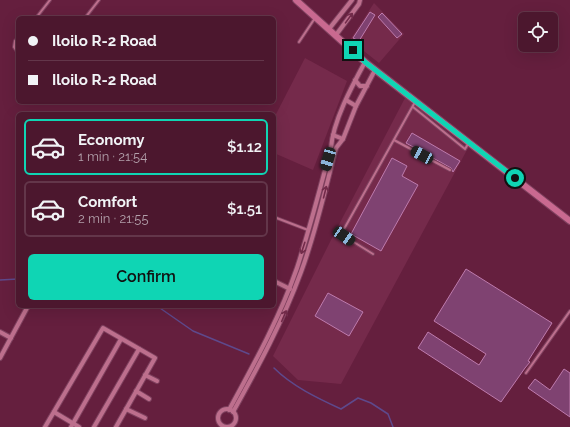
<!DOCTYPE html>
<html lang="en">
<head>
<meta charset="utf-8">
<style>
	body { margin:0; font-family:Raleway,sans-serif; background:#532036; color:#f1f3f6; height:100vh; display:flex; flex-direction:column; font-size:15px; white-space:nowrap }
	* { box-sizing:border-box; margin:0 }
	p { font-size:13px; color:#b29faa }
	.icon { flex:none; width:22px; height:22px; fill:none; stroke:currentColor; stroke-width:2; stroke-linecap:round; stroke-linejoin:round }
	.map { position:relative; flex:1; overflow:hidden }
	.panel { position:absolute; left:16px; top:112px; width:260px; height:196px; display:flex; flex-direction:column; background:#4c172e; border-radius:6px; box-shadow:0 4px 16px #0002,0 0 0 1px #63364a }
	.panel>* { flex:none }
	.top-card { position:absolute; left:16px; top:16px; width:260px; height:88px; border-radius:6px; box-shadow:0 4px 16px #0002,0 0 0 1px #63364a; display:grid; align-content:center; height:88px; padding:0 12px; background:#4c172e }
	.tools { position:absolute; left:518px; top:12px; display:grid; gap:8px }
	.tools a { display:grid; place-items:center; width:40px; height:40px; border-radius:6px; background:#4c172e; box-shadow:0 4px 16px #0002,0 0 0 1px #63364a; font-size:20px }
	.end { position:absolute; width:18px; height:18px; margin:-9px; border:5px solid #0fd5b4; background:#111; box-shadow:0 0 0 2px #111 }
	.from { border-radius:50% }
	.car { position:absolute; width:12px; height:24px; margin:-12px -6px; border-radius:5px; box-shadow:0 0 3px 1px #0007; background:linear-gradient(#222 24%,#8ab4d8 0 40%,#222 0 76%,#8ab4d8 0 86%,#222 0) }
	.top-card b { display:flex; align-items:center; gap:14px; height:38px; font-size:15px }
	.top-card b+b { border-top:1px solid #63364a }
	.top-card i { width:10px; height:10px; background:#f1f3f6 }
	ul { padding:7px 0 0; list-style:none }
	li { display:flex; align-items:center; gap:12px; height:56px; margin:0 8px 6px; padding:0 4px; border:2px solid #63364a; border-radius:6px }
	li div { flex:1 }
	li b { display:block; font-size:15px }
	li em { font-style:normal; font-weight:600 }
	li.active { border-color:#0fd5b4 }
	li>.icon { width:36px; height:36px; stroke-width:1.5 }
	.cta { display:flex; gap:8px; margin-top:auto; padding:8px 12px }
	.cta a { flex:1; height:46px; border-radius:6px; background:#0fd5b4; color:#111; font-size:16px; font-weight:600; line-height:46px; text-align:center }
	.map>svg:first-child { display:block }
</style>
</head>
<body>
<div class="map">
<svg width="570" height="427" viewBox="0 0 570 427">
	<rect width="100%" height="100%" fill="#651f3e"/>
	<g fill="#752a4b">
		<polygon points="374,3 404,34 379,63 350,40"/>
		<polygon points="305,58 347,81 313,170 274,153 274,118"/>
		<polygon points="405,98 468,148 341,384 298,380 273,356 333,236"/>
	</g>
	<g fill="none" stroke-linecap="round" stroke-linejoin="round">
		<g stroke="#5e498c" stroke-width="1.5">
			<polyline points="0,280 18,279"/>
			<polyline points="157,306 193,331 249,354"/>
			<path d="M 274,368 C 292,386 317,398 341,409 L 358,398 L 371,403 L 388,414 L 393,427"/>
		</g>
	</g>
	<g fill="#7f4271" stroke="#be7bad">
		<polygon points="370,12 375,15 359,41 353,38"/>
		<polygon points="382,13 402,34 397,38 378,17"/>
		<polygon points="412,133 460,161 453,172 451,168 406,143"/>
		<polygon points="392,158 407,166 402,176 418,185 381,251 351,234"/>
		<polygon points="466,269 552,323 528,361 530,362 525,368 501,402 418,348 428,332 479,365 486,354 434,321"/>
		<polygon points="328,293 363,312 349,336 315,316"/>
		<polygon points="564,369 570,373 570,417 528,388 535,379 550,390"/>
	</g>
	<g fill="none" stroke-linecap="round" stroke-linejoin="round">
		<g stroke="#7e405e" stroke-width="4">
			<g id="service">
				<polyline points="36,18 50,0"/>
				<polyline points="85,18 99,0"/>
				<polyline points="18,38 15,41 14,47 18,53"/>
				<polyline points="299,42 315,18"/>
				<polyline points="413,107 465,149 468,144"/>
				<polyline points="394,140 450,170"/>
				<polyline points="274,217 308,230"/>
				<polyline points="373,254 344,236 344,229 415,102"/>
				<polyline points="526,373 570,311"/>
			</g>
		</g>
		<g stroke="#7e405e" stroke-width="6">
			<g id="minor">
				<polyline points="329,29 352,0"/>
				<polyline points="336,35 359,4 360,0"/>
				<polyline points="355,80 360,86 367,86"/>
				<polyline points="346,100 356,106"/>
				<polyline points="333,135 343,139"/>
				<polyline points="274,281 290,289"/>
				<polyline points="0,332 11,338"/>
				<polyline points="0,358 28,306"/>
				<polyline points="145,375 157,381"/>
				<polyline points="136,391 149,399"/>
				<polyline points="126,409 145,418"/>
				<circle cx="227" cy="418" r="9"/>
				<path d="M 229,410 C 254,364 280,317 297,268 C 310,228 320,188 331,148 C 333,121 352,86 365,62"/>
				<polyline points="54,412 79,427"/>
				<path d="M 233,412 C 258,367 283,321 301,272 C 316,232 325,190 336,148 L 343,139 L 356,106 L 375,70"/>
				<polyline points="45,427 103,328 155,358 116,427"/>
				<polyline points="71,427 121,339"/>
				<polyline points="94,427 139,349"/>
			</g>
		</g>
		<g stroke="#7e405e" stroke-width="8">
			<polyline id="secondary" points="296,0 365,62 570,221"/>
		</g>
		<use href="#service" stroke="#bd6f8d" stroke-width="2"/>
		<use href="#minor" stroke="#bd6f8d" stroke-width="4"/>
		<use href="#secondary" stroke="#c96990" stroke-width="6"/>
	</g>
	<defs><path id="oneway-shaft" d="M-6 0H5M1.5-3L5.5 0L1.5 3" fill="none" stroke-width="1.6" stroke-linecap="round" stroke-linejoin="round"/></defs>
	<g stroke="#722b4a">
		<use href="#oneway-shaft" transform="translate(349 18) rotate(-54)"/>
		<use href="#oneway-shaft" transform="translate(325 192) rotate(-76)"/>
		<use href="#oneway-shaft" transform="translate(303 248) rotate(108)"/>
		<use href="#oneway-shaft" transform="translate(284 316) rotate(-67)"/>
	</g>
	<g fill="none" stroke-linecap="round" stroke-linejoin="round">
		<polyline stroke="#0fd5b4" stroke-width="5" points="353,50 365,62 515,178"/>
	</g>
</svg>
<div class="tools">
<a><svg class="icon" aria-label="locate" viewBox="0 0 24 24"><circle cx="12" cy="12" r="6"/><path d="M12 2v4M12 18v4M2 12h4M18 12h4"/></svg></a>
</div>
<i class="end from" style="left:515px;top:178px"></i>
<i class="end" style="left:353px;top:50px"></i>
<i class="car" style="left:422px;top:155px;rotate:298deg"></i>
<i class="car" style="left:328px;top:159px;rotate:196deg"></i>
<i class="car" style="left:344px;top:236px;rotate:124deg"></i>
<div class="top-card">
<b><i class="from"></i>Iloilo R-2 Road</b>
<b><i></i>Iloilo R-2 Road</b>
</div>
<section class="panel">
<ul>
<li class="active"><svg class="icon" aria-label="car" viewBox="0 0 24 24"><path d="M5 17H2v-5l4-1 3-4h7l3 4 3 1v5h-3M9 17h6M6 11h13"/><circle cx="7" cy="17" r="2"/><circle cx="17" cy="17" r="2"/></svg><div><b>Economy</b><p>1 min · 21:54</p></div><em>$1.12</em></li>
<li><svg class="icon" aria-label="car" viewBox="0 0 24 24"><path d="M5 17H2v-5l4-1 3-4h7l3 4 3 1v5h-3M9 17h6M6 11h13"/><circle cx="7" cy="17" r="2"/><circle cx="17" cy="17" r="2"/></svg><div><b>Comfort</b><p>2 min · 21:55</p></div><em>$1.51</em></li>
</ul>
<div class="cta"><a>Confirm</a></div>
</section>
</div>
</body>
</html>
